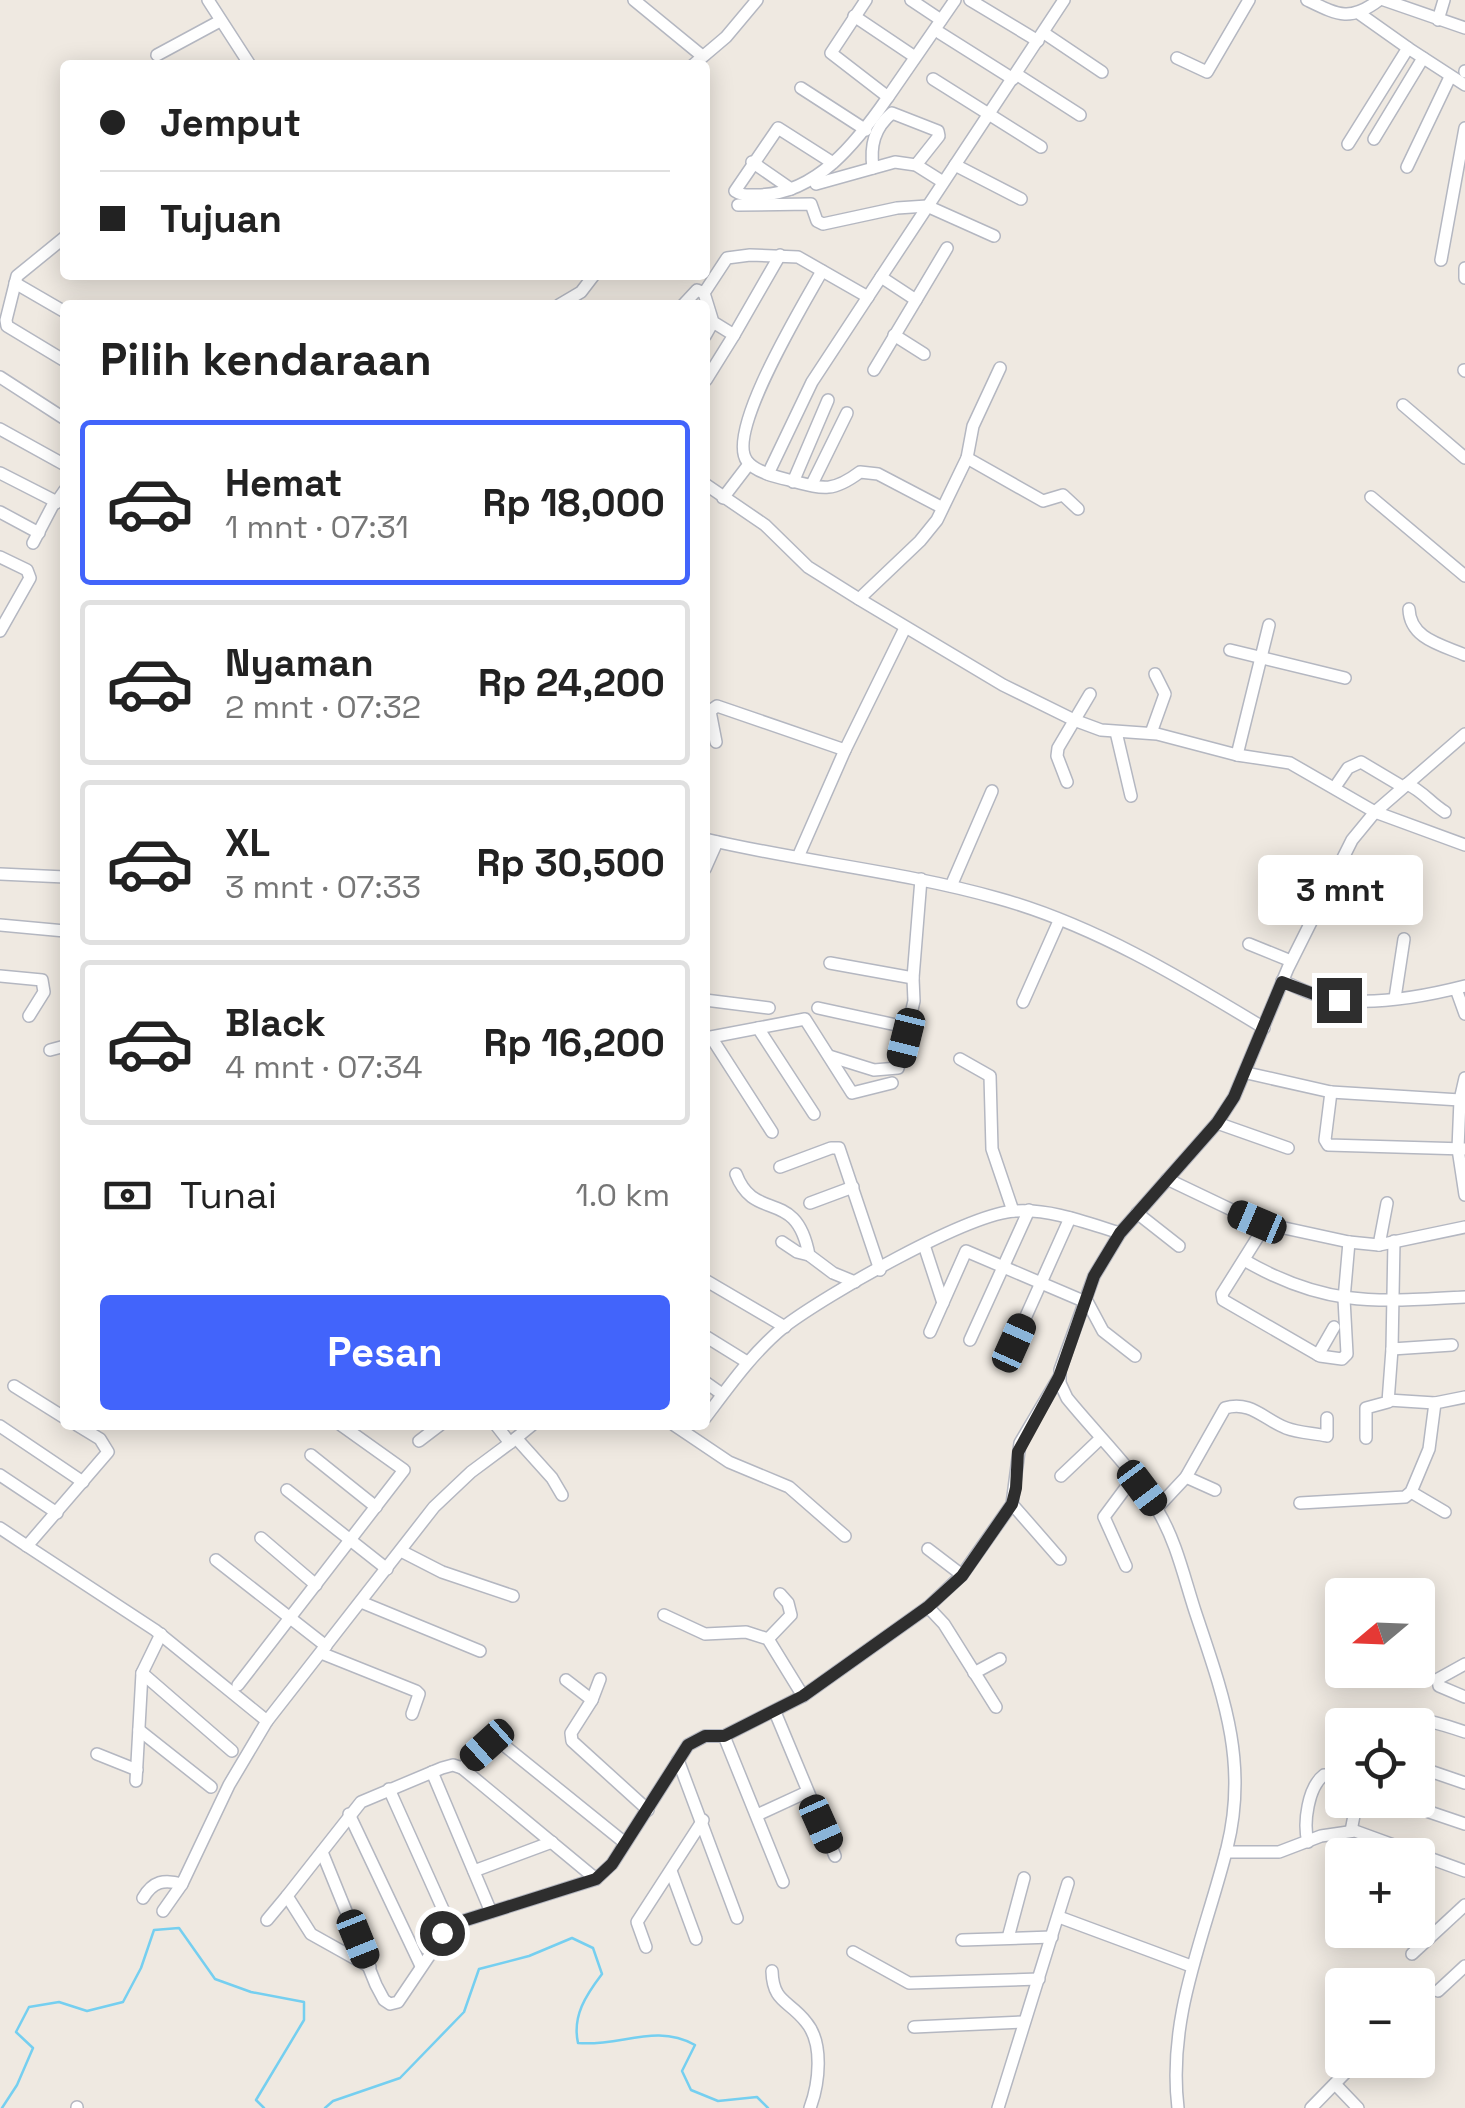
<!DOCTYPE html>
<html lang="id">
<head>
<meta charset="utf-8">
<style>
	body { margin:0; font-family:"Space Grotesk",sans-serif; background:#f2f2f2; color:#222; height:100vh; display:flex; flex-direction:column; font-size:38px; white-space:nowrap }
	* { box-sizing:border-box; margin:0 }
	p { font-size:32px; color:#767676 }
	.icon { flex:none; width:55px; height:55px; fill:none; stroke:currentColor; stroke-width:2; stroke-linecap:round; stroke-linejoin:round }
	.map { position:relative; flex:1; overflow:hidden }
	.sheet { position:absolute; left:60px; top:300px; width:650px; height:1130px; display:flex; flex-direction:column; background:#fff; border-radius:10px; box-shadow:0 5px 25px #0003 }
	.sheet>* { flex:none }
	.banner { position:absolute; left:60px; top:60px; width:650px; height:220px; border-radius:10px; box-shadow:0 5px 25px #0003; display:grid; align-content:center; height:220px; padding:0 40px; background:#fff }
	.needle { width:65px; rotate:251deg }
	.controls { position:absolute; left:1325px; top:1578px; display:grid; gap:20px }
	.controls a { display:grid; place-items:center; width:110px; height:110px; border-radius:10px; background:#fff; box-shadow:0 5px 25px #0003; font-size:50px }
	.end { position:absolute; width:45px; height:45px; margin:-22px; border:12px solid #2e2e2e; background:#fff; box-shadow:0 0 0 5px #fff }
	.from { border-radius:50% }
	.bubble { position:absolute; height:70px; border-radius:10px; background:#fff; box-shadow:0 5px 25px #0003; font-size:32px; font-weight:700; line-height:70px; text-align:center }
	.car { position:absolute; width:30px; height:60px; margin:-30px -15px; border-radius:12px; box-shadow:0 0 8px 2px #0007; background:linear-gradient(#222 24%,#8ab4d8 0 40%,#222 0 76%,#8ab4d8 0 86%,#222 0) }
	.banner b { display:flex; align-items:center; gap:35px; height:95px; font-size:38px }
	.banner b+b { border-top:2px solid #e0e0e0 }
	.banner i { width:25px; height:25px; background:#222 }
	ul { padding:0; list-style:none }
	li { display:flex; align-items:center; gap:30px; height:165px; margin:0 20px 15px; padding:0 20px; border:5px solid #e0e0e0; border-radius:10px }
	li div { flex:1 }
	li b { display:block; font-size:38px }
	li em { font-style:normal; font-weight:700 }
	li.on { border-color:#4264fb }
	li>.icon { width:90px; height:90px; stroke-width:1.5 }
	h2 { padding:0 40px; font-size:45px; line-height:120px }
	.pay { display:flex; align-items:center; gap:25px; height:110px; padding:0 40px; font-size:38px }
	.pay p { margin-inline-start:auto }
	.cta { display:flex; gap:20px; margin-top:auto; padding:20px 40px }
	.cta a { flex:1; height:115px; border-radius:10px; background:#4264fb; color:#fff; font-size:40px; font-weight:700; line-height:115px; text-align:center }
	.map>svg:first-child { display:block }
</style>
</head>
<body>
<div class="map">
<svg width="1465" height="2108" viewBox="0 0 1465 2108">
	<rect width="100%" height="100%" fill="#efe9e1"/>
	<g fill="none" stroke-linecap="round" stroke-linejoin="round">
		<g stroke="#75cff0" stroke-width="2.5">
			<polyline points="2,2108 17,2085 33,2048 16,2032 29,2007 59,2002 87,2011 123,2002 141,1968 154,1930 179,1928 215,1979 251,1992 304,2002 304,2020 256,2100 264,2108"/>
			<path d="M 325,2108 L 333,2101 L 400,2078 L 464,2012 L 479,1969 L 529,1956 L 572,1938 L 593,1948 L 602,1974 C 586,1995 572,2016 578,2043 C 620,2047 655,2023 695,2045 L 682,2071 L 691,2090 L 718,2101 L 757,2097 L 768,2108"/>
		</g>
		<g stroke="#b4b7c1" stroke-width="14">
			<g id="minor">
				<polyline points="208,0 250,65"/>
				<polyline points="634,0 701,55"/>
				<polyline points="911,0 941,20"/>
				<polyline points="970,0 1038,41"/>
				<path d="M 1307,0 C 1338,15 1350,22 1379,0"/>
				<polyline points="1384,0 1465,28"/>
				<polyline points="854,16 915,57"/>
				<polyline points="1438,20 1444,0"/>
				<polyline points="940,33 1013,79"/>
				<polyline points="1044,33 1102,72"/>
				<polyline points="1408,48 1465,85"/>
				<polyline points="157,55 220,21"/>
				<polyline points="1177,58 1207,72 1249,0"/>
				<polyline points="693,65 726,37 757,0"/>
				<polyline points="1465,72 1465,71"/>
				<polyline points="1016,74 1080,115"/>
				<polyline points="933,79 1041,147"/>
				<polyline points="801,88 866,130"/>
				<polyline points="888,97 955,0"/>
				<polyline points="1374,139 1423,58"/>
				<polyline points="1348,144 1408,48 1360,14"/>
				<polyline points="752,162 791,189"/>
				<path d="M 833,163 L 778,128 L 735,191 C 742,196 747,195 757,195 C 816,195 857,142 888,97 L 831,53 L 866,0"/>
				<polyline points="955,165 1021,199"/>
				<polyline points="1407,167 1450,77"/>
				<path d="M 873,168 C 870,146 874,128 892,113 L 938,131 L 939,136 L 916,165"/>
				<polyline points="816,184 895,162 916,165 943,182"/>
				<polyline points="738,205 811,204 817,221 823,224 897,208 927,206 994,236"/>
				<polyline points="65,237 17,276 6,320 7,326 65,361"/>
				<polyline points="1441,260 1465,128"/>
				<polyline points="1465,268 1465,278"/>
				<path d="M 822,271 C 805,302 725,432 747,461 C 755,472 776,477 789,480 C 823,489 832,493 860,472 L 878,474 L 941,507"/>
				<polyline points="15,283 65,312"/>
				<polyline points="916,300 947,248"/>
				<polyline points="559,305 581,292 594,275"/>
				<polyline points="683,305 697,290 704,293"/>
				<polyline points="734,335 780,255"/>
				<polyline points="894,335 924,354"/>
				<polyline points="705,336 713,322"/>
				<polyline points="874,370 916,300 881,277 1064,0"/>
				<polyline points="1464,370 1465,371"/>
				<polyline points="0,377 65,419"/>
				<polyline points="706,380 734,335 713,322 704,293 727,258 750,255 798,257 868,297"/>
				<polyline points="1403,405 1465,458"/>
				<polyline points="0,429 65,465"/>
				<polyline points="967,458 1043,501 1063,495 1078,509"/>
				<polyline points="0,473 55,501 33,543"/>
				<polyline points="768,474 812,382 881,277"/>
				<polyline points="793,482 828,400"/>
				<polyline points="705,484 765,525 808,567 859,599 1003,685 1074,720 1101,730 1157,734 1237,755 1290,763 1375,812 1465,845"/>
				<polyline points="812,484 847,413"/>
				<polyline points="1371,497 1465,576"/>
				<polyline points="723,498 749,464"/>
				<polyline points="56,503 65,490"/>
				<polyline points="0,512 39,533"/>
				<polyline points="0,557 27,570 30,578 0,631"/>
				<polyline points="859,599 920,541 937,520 967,458 973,426 1000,368"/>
				<path d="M 1409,609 C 1410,639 1442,645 1465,655"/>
				<polyline points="1230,650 1345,678"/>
				<polyline points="1116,732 1131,796"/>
				<polyline points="1151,733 1165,694 1155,674"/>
				<polyline points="716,742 710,711 717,706 845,750"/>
				<polyline points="1237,755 1269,625"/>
				<polyline points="1067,782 1057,756 1058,748 1090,694"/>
				<path d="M 1407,784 C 1424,792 1429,802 1445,812"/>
				<polyline points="1335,787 1348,768 1361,762 1403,787"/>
				<path d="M 705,839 C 802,862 901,871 997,898 C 1092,924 1180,977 1264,1028"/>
				<polyline points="798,857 845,750 905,628"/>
				<polyline points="705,869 717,842"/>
				<polyline points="0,874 65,877"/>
				<polyline points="951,886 992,791"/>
				<polyline points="0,925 65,931"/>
				<polyline points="1249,944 1291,961"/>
				<polyline points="830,963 913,978"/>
				<polyline points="0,976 42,980 44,992 29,1016"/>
				<path d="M 1282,981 C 1295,986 1307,993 1320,996 C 1364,1008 1422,997 1465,986"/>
				<polyline points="1456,989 1465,1014"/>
				<polyline points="1395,998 1404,939"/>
				<polyline points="705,1000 769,1008"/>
				<polyline points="1023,1002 1059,921"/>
				<polyline points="818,1008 910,1028"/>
				<polyline points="758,1028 814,1114"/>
				<polyline points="50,1050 65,1046"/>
				<polyline points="829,1056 874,1070 898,1068 914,1001 913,978 921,879"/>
				<polyline points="960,1059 990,1076 992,1149 1013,1211"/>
				<polyline points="1247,1073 1331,1092 1460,1100 1465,1078"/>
				<polyline points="1331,1092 1325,1140 1328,1145 1465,1149"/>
				<polyline points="1465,1100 1460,1100 1458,1149 1465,1195"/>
				<polyline points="1217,1123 1288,1148"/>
				<polyline points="772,1132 711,1037 805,1019 852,1093 892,1083"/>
				<polyline points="780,1167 831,1148 839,1148 880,1270"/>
				<path d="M 736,1174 C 755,1224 796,1186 809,1255 L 833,1273 L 855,1282"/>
				<polyline points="1167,1179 1257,1222 1349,1242 1379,1245 1465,1227"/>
				<polyline points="810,1203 853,1187"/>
				<polyline points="1137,1213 1179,1246"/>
				<polyline points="1266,1224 1222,1294 1223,1300 1320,1356 1342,1359 1347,1354 1344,1299 1349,1242"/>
				<polyline points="1394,1241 1392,1349 1452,1345"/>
				<polyline points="782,1242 797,1252 809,1255"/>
				<polyline points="924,1245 943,1303"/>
				<polyline points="1379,1245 1387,1203"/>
				<path d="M 1244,1260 C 1325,1307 1375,1302 1465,1297"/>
				<polyline points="705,1280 785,1327"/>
				<polyline points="930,1332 966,1251 1088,1303 1103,1331 1135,1356"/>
				<polyline points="705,1336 747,1362"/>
				<polyline points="970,1340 1029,1210"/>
				<polyline points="1014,1343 1070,1218"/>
				<polyline points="1318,1355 1334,1327"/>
				<polyline points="705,1382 722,1394"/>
				<polyline points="14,1386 65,1418"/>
				<polyline points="1388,1400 1435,1403"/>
				<path d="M 705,1418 C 730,1385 753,1352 785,1326 C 826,1295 968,1213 1016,1211 C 1052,1209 1087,1223 1120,1233"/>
				<polyline points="77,1425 100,1439 108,1452 27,1546 155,1630 267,1721"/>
				<polyline points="496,1425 510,1443 532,1425"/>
				<polyline points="674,1425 729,1462 789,1487 845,1536"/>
				<polyline points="0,1426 83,1482"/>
				<polyline points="516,1438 552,1478 562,1495"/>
				<polyline points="1366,1438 1366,1408 1388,1402 1392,1349"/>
				<polyline points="419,1441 440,1425"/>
				<polyline points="311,1455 376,1507"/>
				<polyline points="0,1475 57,1513"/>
				<polyline points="1061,1476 1100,1439"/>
				<polyline points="1186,1477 1215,1490"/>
				<polyline points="287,1490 387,1569"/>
				<polyline points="1411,1492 1445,1512"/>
				<polyline points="1300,1503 1405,1497 1411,1492 1429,1449 1435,1403 1465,1397"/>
				<polyline points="1012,1504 1060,1559"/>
				<path d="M 1157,1508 L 1186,1477 L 1225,1408 C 1250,1400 1265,1420 1286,1428 C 1299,1433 1314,1433 1327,1436 L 1327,1418"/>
				<polyline points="0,1528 27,1546"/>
				<polyline points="261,1538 316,1585"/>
				<polyline points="928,1549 962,1575"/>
				<polyline points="401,1551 442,1572 513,1596"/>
				<polyline points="216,1560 326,1646"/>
				<polyline points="1126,1566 1104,1517 1133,1478"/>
				<polyline points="361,1602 480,1651"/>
				<polyline points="928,1607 944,1624 996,1707"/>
				<polyline points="664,1615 705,1634 746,1632 768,1639 803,1696"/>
				<polyline points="768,1639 791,1615 788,1603 780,1594"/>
				<polyline points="321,1653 416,1691 419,1694 412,1714"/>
				<polyline points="1465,1664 1438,1679 1439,1686 1465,1697"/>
				<polyline points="142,1673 232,1751"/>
				<polyline points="974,1673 1000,1659"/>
				<polyline points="566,1680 592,1700 571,1733 572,1741 648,1810"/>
				<polyline points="238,1685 404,1470 341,1425"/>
				<polyline points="592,1700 600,1679"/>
				<polyline points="775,1712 835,1856"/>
				<path d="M 1363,1725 C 1386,1706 1439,1723 1465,1732"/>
				<polyline points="139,1730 211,1787"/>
				<polyline points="724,1736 783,1882"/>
				<polyline points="97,1754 137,1770"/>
				<polyline points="678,1760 737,1918"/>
				<polyline points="1418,1767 1465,1783"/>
				<polyline points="432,1772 491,1912"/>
				<polyline points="136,1781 142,1673 161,1634"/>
				<polyline points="389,1789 450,1925"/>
				<polyline points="1394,1800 1465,1824"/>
				<polyline points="349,1814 421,1966"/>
				<polyline points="757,1815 807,1792"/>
				<polyline points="1351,1831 1357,1800"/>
				<path d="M 1308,1842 C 1303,1823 1308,1787 1324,1775 L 1342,1777"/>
				<polyline points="322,1852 376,1985 384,2000 390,2004 398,2002 450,1925 596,1879 612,1864 688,1745 705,1736 724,1736 803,1696 928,1607 962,1575 1012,1504 1020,1443 1059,1377"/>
				<polyline points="1226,1852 1279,1852 1321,1836 1355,1831 1465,1871"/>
				<polyline points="474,1871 552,1842"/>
				<polyline points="671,1871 696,1939"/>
				<polyline points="596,1879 462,1768 489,1743 500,1742 625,1843"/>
				<path d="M 143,1898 C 153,1881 164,1879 182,1884 L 229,1785 L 267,1721 L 434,1507 L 471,1472 L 510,1443"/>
				<polyline points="163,1911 182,1884"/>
				<polyline points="1059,1917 1191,1966"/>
				<polyline points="267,1920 287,1896"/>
				<polyline points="1008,1938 1024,1878"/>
				<polyline points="962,1940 1052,1937"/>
				<polyline points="646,1947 637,1922 703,1820"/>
				<polyline points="853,1952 909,1983 1039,1979"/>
				<polyline points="1412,1954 1465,1905"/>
				<polyline points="370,1967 311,1934 287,1896 361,1802 442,1768 453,1765 462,1768"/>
				<path d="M 772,1971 C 773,2003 789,2000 806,2022 C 824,2043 819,2084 810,2108"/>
				<polyline points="1438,1991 1465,1966"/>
				<polyline points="914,2027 1024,2022"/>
				<polyline points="1335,2084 1358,2108"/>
				<polyline points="77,2108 77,2107"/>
				<polyline points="998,2108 1068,1883"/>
				<path d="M 1178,2108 C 1167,2016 1205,1936 1227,1848 C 1249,1761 1222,1692 1195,1611 C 1184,1577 1176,1541 1158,1511 C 1134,1470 1097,1435 1067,1398 L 1060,1383 L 1060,1370 L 1094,1276 L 1120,1233 L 1217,1123 L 1234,1097 L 1288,968 L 1352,840 L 1375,812 L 1465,734"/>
				<polyline points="1311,2108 1353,2065"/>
			</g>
		</g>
		<use href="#minor" stroke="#fff" stroke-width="11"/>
	</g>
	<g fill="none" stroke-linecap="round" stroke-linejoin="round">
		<polyline stroke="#2e2e2e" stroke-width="12" points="442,1933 450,1925 596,1879 612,1864 688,1745 705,1736 724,1736 803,1696 928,1607 962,1576 1012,1504 1016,1488 1018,1452 1059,1377 1094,1276 1120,1233 1217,1123 1234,1097 1282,982 1319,996 1339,1000"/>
	</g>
</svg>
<div class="controls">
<a><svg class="needle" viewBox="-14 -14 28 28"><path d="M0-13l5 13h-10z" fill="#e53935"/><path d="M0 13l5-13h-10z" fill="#767676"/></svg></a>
<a><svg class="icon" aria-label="locate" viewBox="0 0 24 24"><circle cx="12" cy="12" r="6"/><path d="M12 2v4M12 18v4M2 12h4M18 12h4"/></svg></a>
<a>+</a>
<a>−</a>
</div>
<i class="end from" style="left:442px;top:1933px"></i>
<i class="end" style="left:1339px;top:1000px"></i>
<div class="bubble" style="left:1258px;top:855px;width:165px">3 mnt</div>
<i class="car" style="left:906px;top:1038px;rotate:194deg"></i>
<i class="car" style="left:1257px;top:1222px;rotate:293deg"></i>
<i class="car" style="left:1014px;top:1343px;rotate:24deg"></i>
<i class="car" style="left:1142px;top:1488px;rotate:143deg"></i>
<i class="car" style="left:487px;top:1745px;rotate:228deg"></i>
<i class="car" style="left:821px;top:1824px;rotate:156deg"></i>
<i class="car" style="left:358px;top:1939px;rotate:158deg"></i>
<div class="banner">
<b><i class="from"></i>Jemput</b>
<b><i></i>Tujuan</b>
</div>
<section class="sheet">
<h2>Pilih kendaraan</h2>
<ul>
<li class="on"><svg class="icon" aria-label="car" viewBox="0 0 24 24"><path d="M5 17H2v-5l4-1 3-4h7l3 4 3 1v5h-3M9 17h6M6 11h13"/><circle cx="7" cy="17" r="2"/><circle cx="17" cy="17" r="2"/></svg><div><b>Hemat</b><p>1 mnt · 07:31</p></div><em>Rp 18,000</em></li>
<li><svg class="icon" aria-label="car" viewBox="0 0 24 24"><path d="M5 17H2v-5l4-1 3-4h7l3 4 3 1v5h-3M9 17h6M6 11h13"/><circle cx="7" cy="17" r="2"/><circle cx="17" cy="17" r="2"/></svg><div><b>Nyaman</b><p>2 mnt · 07:32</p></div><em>Rp 24,200</em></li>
<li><svg class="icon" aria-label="car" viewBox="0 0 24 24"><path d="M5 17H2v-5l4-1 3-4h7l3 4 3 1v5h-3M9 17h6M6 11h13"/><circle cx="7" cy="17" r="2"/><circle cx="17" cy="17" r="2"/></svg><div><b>XL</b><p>3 mnt · 07:33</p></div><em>Rp 30,500</em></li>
<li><svg class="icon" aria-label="car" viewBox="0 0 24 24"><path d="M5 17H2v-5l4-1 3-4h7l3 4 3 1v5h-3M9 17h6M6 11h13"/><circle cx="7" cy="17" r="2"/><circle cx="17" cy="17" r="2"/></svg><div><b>Black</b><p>4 mnt · 07:34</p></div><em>Rp 16,200</em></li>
</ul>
<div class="pay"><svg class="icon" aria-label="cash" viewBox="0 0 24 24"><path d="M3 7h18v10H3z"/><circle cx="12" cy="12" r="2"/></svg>Tunai<p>1.0 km</p></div>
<div class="cta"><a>Pesan</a></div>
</section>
</div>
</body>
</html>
